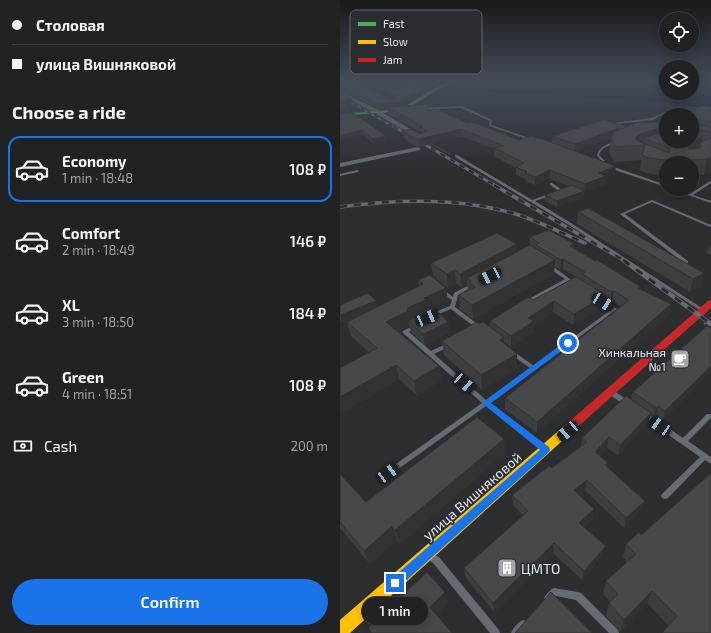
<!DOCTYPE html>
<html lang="en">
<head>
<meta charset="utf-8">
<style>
	body { margin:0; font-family:"Exo 2",sans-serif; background:#292a2c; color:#f1f3f6; height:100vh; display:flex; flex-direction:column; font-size:15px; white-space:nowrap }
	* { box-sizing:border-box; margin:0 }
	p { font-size:13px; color:#a2a4a6 }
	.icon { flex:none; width:22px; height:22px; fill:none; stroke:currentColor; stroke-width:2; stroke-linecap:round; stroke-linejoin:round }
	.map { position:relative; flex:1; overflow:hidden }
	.details { display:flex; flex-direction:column; background:#212224; width:340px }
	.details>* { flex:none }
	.top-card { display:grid; align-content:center; height:88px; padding:0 12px; background:#212224 }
	.controls { position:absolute; left:319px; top:12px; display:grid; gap:8px }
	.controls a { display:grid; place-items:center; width:40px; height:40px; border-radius:50%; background:#212224; box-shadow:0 2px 10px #0003,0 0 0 1px #3e3f41; font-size:20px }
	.end { position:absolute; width:18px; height:18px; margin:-9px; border:5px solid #1a73e8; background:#fff; box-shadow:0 0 0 2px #fff }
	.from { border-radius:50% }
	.bubble { position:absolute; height:28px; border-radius:14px; background:#212224; box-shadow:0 2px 10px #0003,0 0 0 1px #3e3f41; font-size:13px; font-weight:600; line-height:28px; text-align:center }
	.car { position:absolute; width:12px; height:24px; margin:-12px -6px; border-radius:5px; box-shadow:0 0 3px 1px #0007; background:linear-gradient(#222 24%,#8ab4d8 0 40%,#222 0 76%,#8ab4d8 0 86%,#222 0) }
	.top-card b { display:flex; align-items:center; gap:14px; height:38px; font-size:15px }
	.top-card b+b { border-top:1px solid #3e3f41 }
	.top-card i { width:10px; height:10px; background:#f1f3f6 }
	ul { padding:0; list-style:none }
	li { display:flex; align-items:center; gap:12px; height:66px; margin:0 8px 6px; padding:0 4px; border:2px solid transparent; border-radius:12px }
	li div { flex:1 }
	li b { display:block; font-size:15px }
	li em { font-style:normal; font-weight:600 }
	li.on { border-color:#1a73e8 }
	li>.icon { width:36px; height:36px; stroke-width:1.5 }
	h2 { padding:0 12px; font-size:18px; line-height:48px }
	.pay { display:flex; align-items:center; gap:10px; height:44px; padding:0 12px; font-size:15px }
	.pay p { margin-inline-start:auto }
	.cta { display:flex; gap:8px; margin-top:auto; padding:8px 12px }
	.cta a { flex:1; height:46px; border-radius:24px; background:#1a73e8; color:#fff; font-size:16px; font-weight:600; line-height:46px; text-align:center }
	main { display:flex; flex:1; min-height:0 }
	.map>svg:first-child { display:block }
</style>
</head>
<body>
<main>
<section class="details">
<div class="top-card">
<b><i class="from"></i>Столовая</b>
<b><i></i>улица Вишняковой</b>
</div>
<h2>Choose a ride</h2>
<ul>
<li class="on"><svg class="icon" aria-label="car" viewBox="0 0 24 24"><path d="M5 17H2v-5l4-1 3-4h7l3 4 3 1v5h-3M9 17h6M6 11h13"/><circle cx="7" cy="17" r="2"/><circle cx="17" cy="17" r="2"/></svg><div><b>Economy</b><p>1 min · 18:48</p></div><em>108 ₽</em></li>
<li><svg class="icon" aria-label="car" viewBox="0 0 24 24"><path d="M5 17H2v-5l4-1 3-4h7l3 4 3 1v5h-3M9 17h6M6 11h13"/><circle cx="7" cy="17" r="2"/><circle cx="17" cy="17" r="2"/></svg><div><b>Comfort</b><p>2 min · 18:49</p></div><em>146 ₽</em></li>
<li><svg class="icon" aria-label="car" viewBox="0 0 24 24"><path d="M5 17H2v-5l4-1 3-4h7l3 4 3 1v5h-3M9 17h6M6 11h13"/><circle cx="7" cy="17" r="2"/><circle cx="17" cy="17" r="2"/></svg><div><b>XL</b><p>3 min · 18:50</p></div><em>184 ₽</em></li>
<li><svg class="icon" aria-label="car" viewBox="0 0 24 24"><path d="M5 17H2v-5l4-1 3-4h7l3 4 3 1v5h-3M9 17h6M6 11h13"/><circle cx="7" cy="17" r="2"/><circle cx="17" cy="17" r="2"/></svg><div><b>Green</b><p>4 min · 18:51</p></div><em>108 ₽</em></li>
</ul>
<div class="pay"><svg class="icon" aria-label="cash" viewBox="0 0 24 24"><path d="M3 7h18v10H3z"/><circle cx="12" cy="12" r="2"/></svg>Cash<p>200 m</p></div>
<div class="cta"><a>Confirm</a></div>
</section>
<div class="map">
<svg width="371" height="633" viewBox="0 0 371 633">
	<rect width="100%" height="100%" fill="#2c2e30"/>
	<polygon fill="#0b162e" points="140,81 326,81 326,93 352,93 352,81 371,81 371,108 333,105 322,101 147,92 133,89 133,87"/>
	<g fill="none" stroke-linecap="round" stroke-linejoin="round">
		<polyline stroke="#62656b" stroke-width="1" stroke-dasharray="1 1" stroke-linecap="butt" points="89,142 111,155"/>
		<polyline stroke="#62656b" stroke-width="2" stroke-dasharray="2 2" stroke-linecap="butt" points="364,323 371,328"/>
		<g fill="#666a73" fill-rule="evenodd">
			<polygon points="122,106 152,120 151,125 192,139 190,140 149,126 150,121 121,108 82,110 81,109 82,108"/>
			<polygon points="331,111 343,111 355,113 354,114 331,112 323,114 313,120 267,125 266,124 312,118 322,113"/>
			<path d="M 275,142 L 276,143 L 276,144 C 269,145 261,148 259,155 L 265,161 L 262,165 L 260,165 L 259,164 L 261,161 L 257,155 C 259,147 267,144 275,142 Z"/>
			<polygon points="115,155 117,155 192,200 209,194 211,194 211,196 195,201 231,223 365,310 365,311 361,311 229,225 115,157"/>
			<polygon points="269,166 271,166 326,185 326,187 269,168"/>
			<polygon points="17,170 19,171 18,172 0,176 0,174"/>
			<polygon points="370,181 371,181 371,183 353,195 371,201 371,203 331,189 336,189 350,194"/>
			<polygon points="210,183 212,183 224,191 217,193 217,191 219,191 210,185"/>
			<polygon points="312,200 371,225 371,227 370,227 312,202 285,214 348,261 348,263 344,263 280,214"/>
			<polygon points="207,265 211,265 237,284 237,285 233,285 228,281 189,303 185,303 185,301 225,279 207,267"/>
			<polygon points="131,284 133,284 135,285 118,295 115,307 140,326 141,327 140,328 136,328 111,309 94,316 90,316 90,314 110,306 112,300 100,292 100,290 104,290 113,297 114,293"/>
			<polygon points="257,298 261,298 277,309 150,403 205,446 206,448 205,450 203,451 201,450 146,406 50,475 48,476 46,475 45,473 46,471 142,403 63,333 62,332 63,331 73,326 77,326 78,327 77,328 69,332 91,351 106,344 110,344 111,345 110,346 94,354 146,400 190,368 169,353 168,352 169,351 173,351 194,366 272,309 257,300"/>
			<polygon points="270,391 274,391 289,401 290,403 289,405 285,405 270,395 269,393"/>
			<polygon points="303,413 307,413 343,438 367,414 371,414 371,418 348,441 371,457 371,464 365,460 328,498 325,499 322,498 321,496 322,494 360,457 303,417 302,415"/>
			<polygon points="92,553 99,557 159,630 160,633 150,633 93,563 89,560 88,557 89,554"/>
			<path d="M 214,588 L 238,592 L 241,593 L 278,630 L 279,633 L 269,633 L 236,600 L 216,596 L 211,601 L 208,602 L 205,601 L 204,598 C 206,594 210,590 214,588 Z"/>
			<path d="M 183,620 L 186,621 L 187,624 L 186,627 L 181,633 L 171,633 C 173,628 178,622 183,620 Z"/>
		</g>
		<g fill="#666a73" fill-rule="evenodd">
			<polygon points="0,91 40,111 82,136 77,137 0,94"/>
			<polygon points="78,147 80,148 80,150 0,167 0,163"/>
		</g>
		<polygon fill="#4caf50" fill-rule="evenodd" points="112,81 117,81 95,91 64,111 0,116 0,114 61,109 93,89"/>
		<polygon fill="#ffc107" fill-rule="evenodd" points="228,424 232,426 234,429 232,432 10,633 0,633 0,620 224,426"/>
		<polygon fill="#c62828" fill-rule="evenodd" points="371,300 371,308 232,432 228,434 224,432 222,429 224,426 368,301"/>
		<g stroke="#686a6f" stroke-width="2">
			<polyline id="rail-far3" points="0,96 54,127"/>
		</g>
		<g stroke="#686a6f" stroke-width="3">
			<polyline id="rail-far2" points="53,126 156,186"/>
		</g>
		<g stroke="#686a6f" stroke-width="3.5">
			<g id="rail-far1">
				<polyline points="154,185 285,261"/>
				<path d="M 0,207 C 57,199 116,197 172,213 C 197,220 221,233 245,243"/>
			</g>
		</g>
		<g stroke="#686a6f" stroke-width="4.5">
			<polyline id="rail" points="283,260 371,324"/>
		</g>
		<use href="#rail-far3" stroke="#2a2d32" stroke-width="1.5" stroke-dasharray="4" stroke-linecap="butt"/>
		<use href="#rail-far2" stroke="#2a2d32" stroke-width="2" stroke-dasharray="5.5" stroke-linecap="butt"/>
		<use href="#rail-far1" stroke="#2a2d32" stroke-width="2.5" stroke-dasharray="7" stroke-linecap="butt"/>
		<use href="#rail" stroke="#2a2d32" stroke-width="3" stroke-dasharray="8" stroke-linecap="butt"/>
	</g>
	<g fill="#3d3e3f">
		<polygon points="0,81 20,81 13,83 53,100 50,94 50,90 87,90 60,106 89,111 179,140 212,143 212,136 264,120 326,141 352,141 352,115 371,107 371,172 364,175 352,176 352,163 326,163 326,177 306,173 300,170 301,160 274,162 269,152 271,138 236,151 275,174 265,178 265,184 244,192 244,197 217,207 205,201 205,195 229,186 209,179 195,185 185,181 185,179 176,175 176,168 154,156 154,149 121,136 80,146 75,146 64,138 62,131 80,134 81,134 81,132 48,114 47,108 38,108 0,91"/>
		<polygon points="0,114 46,141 33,143"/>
		<polygon points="238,212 364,273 360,287 350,292 237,224"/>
		<polygon points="190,237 234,248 301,287 301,290 331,304 329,314 197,433 165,409 165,398 281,306 272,301 270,302 265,299 264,306 233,325 213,312 194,325 194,332 171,347 165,342 165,344 177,354 177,368 142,390 104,355 102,341 139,324 150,327 150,321 193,300 236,277 223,269 220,270 214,266 214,274 133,319 120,309 119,295 128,291 127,284 122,287 116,284 108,288 93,276 91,263 177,244 177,251 190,245"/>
		<polygon points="371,245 371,255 367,253 369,247"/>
		<polygon points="78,280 106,288 108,302 93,308 108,322 110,332 85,345 71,332 69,325 57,332 99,366 101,380 77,396 59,379 0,414 0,368 29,352 11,336 7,322 18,316 2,323 0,320 0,305 36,301 37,307 79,286"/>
		<polygon points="371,328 371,371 323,420 316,415 314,417 310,414 308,423 278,455 267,448 260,456 267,467 302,511 284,528 245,490 240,495 253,519 244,527 263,555 242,580 213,553 154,612 125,577 124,568 183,515 173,505 172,495 212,468 241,446 242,438 291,400 293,392"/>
		<polygon points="164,439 165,453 60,544 57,540 30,564 0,528 0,474 26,502"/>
		<polygon points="286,544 371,633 329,626 307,603 280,632 266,616 269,603 270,602 263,594 266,581 287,562 283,557"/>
	</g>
	<g fill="#323233">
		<polygon points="7,81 20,81 8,84"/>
		<polygon points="86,87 87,90 60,107 38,108 37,104 59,102"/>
		<polygon points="12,99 13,103 2,105 1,101"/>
		<polygon points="9,107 9,111 0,112 0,108"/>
		<polygon points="326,126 326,140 304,138 303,145 295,146 296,137 300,134"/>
		<polygon points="279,128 276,136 234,152 235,144"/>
		<polygon points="121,129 121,136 80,146 79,139"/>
		<polygon points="22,130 23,134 0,140 0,136"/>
		<polygon points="46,136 46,141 33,143 32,139"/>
		<polygon points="363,136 360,150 361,147 360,142 358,151 351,154 348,147 356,138"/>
		<polygon points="371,158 371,172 364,175 367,159"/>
		<polygon points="276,166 275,174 265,178 265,184 244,192 244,197 217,207 217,201 244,191 245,184 259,173"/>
		<polygon points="210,170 209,179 195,185 195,177"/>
		<polygon points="177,244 177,257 131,281 127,278 127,284 122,287 120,274"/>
		<polygon points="234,244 233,254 230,246"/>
		<polygon points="223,259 223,269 220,270 221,260"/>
		<polygon points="215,260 214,274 133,319 132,305"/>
		<polygon points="115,270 116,284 108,288 107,274"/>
		<polygon points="364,273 360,287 350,292 353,279"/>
		<polygon points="106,288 108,302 88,311 70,323 69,321 69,325 49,336 46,322 67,309 69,307 84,298"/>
		<polygon points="274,291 272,301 270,302 271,292"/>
		<polygon points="266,295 264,306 233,325 234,314"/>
		<polygon points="36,301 37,308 2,323 0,315"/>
		<polygon points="214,301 213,312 194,325 194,332 171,347 171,336 188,318"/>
		<polygon points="331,304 329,314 197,433 197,422"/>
		<polygon points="108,322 110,332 85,345 83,334"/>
		<polygon points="164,337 165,351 160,340"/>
		<polygon points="177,354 177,368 142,390 141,375"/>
		<polygon points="56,365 59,379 0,414 0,397"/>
		<polygon points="99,366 101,380 77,396 74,381"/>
		<polygon points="371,366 371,371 323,420 325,411"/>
		<polygon points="318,406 316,415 314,417 316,408"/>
		<polygon points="311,413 308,423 278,455 280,445"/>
		<polygon points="269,437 267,448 254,462 255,452"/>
		<polygon points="164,439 165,453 60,544 55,530"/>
		<polygon points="247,480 245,490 233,500 234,490"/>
		<polygon points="305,501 302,511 284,528 286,518"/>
		<polygon points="254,509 253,519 238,533 239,523"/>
		<polygon points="52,526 57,540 30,564 24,551"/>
		<polygon points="214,543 213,553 154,612 153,603"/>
		<polygon points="266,546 263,555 242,580 244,571"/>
		<polygon points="312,591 307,603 280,632 284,620"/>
		<polygon points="105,592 108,604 94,619 90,607"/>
	</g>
	<g fill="#474849" stroke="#323233">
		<polygon points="0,81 8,81 56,101 50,90 58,90 67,85 86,87 59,102 37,104 0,87"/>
		<polygon points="0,92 12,99 1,101 9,107 0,108"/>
		<polygon points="88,104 88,111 96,109 127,123 132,122 179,140 191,136 202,139 276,166 259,173 266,176 245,184 210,170 195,177 185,173 187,172 176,167 184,163 154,148 164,146 121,129 79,139 74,138 62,131 71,129 80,134 87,131 80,127 82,126 47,107"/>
		<polygon points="363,106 371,107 371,122 355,120 353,121 354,124 371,127 371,132 352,128 352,115 345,115 359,107"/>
		<polygon points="13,113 46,136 32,139 22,130 0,136 0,114"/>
		<polygon points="264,120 288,127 277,131 279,128 235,144 212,136"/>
		<polygon points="326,122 326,126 300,134 296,137 296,140 329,153 329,148 304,138 326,131 326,141 352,141 352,134 363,136 356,138 353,141 353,145 348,147 349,149 354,149 361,147 360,142 371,138 371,158 367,159 334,161 309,158 302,155 305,145 276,147 271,138 274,132 297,123"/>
		<polygon points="232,185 244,191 217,201 205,195"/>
		<polygon points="248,208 364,273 353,279 238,212"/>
		<polygon points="209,230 234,244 230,246 255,261 257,260 301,287 298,288 331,304 197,422 165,398 289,300 274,291 271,292 242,274 245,272 223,259 221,260 196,245 199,243 190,237"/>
		<polygon points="157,233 177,244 120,274 115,270 107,274 91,263"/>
		<polygon points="190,245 215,260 132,305 119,295 135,287 129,282 131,281 127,278"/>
		<polygon points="90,275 106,288 84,298 86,300 69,307 67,309 68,311 46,322 99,366 74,381 56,365 0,397 0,368 37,348 7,322 83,284 78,280"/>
		<polygon points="236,277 266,295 234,314 214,301 188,318 194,321 171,336 150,321 188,297 193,300"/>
		<polygon points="28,293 36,301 0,315 0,305"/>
		<polygon points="92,307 108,322 83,334 69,321 78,316 79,313"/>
		<polygon points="137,322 139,324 143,322 164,337 160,340 177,354 141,375 102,341"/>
		<polygon points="367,326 371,328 371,366 325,411 318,406 316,408 293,392"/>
		<polygon points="286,396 311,413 280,445 269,437 255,452 268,463 265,465 305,501 286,518 247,480 234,490 254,509 239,523 266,546 244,571 214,543 153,603 124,568 188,511 172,495 209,466 212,468 247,442 242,438"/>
		<polygon points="137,417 164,439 55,530 52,526 24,551 0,522 0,474 26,502"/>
		<polygon points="371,473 371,633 322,633 337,616 312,591 284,620 269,603 278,594 266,581 296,554 286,544 299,532 301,535"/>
		<polygon points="87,572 105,592 90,607 112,633 32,633 28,628"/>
		<polygon points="211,592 252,633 175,633"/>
	</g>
	<linearGradient id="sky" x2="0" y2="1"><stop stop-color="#18191a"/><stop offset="0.48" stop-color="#454c59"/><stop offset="1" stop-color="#454c59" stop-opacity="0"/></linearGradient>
	<rect width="371" height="170" fill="url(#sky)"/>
	<polygon fill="#1a73e8" points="226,341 228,341 232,343 151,403 209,447 210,450 209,452 59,587 55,588 51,587 49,583 51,579 200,450 142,403"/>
	<defs>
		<g id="cafe-square" transform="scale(1)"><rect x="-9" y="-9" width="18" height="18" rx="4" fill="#a4a6a9" stroke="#2a2d32"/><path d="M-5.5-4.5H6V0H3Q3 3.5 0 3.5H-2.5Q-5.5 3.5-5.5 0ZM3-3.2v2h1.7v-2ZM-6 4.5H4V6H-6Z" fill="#fff"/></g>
		<g id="building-square" transform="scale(1)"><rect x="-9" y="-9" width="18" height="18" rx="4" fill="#a4a6a9" stroke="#2a2d32"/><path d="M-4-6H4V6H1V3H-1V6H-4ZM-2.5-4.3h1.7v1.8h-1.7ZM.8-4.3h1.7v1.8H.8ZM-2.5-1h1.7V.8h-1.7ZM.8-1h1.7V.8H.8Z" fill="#fff"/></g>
	</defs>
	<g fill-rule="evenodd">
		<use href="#cafe-square" x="340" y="359"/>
		<use href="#building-square" x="167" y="568"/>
	</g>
	<g text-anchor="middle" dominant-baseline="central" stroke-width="3.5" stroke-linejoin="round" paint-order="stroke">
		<g font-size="12" fill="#e4e6ea" stroke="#2a2d32" text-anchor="end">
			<text x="326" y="352">Хинкальная<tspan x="326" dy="14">№1</tspan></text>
		</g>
		<g font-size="14" fill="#e4e6ea" stroke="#2a2d32">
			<text transform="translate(132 496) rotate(-41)">улица Вишняковой</text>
		</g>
		<g font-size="14" fill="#e4e6ea" stroke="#2a2d32" text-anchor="start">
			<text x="181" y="568">ЦМТО</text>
		</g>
	</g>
	<rect x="10" y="10" width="132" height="64" rx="6" fill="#2a2d32" stroke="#626469" stroke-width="1"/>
	<rect x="18" y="22" width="18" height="4" fill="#4caf50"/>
	<rect x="18" y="40" width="18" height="4" fill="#ffc107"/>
	<rect x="18" y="58" width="18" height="4" fill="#c62828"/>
	<g font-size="11" fill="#e4e6ea">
		<text x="43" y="28">Fast</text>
		<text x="43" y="46">Slow</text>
		<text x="43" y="64">Jam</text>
	</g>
</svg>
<div class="controls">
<a><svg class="icon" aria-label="locate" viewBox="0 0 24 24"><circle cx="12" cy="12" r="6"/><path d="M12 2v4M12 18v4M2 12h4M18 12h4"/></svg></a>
<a><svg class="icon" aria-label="layers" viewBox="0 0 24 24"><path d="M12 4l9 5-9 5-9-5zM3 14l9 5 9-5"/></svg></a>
<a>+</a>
<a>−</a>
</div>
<i class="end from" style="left:228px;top:343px"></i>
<i class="end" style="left:55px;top:583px"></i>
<div class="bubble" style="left:22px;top:597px;width:66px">1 min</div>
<i class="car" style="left:150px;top:276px;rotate:243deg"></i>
<i class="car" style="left:263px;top:302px;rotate:122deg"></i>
<i class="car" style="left:87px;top:318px;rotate:67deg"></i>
<i class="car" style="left:124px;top:383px;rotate:131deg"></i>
<i class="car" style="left:320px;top:426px;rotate:304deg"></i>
<i class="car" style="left:228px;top:431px;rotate:229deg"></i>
<i class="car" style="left:48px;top:473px;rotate:54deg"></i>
</div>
</main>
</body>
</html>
